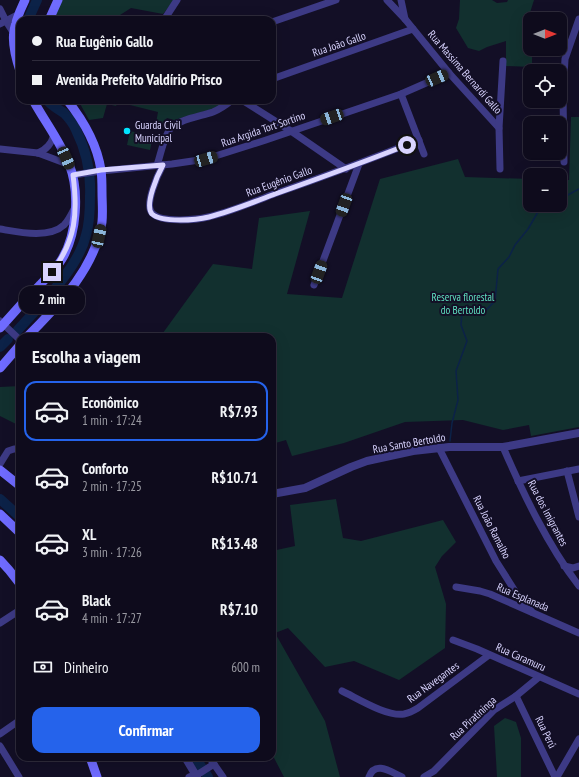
<!DOCTYPE html>
<html lang="pt">
<head>
<meta charset="utf-8">
<style>
	body { margin:0; font-family:"PT Sans Narrow",sans-serif; background:#171425; color:#f1f3f6; height:100vh; display:flex; flex-direction:column; font-size:15px; white-space:nowrap }
	* { box-sizing:border-box; margin:0 }
	p { font-size:13px; color:#9b9ba3 }
	.icon { flex:none; width:22px; height:22px; fill:none; stroke:currentColor; stroke-width:2; stroke-linecap:round; stroke-linejoin:round }
	.map { position:relative; flex:1; overflow:hidden }
	.sheet { position:absolute; left:16px; top:333px; width:260px; height:428px; display:flex; flex-direction:column; background:#0e0b1c; border-radius:12px; box-shadow:0 4px 16px #0002,0 0 0 1px #2e2b3b }
	.sheet>* { flex:none }
	.banner { position:absolute; left:16px; top:16px; width:260px; height:88px; border-radius:12px; box-shadow:0 4px 16px #0002,0 0 0 1px #2e2b3b; display:grid; align-content:center; height:88px; padding:0 16px; background:#0e0b1c }
	.needle { width:26px; rotate:90deg }
	.tools { position:absolute; left:523px; top:12px; display:grid; gap:8px }
	.tools a { display:grid; place-items:center; width:44px; height:44px; border-radius:8px; background:#0e0b1c; box-shadow:0 4px 16px #0002,0 0 0 1px #2e2b3b; font-size:20px }
	.end { position:absolute; width:18px; height:18px; margin:-9px; border:5px solid #d9d4ff; background:#111; box-shadow:0 0 0 2px #111 }
	.from { border-radius:50% }
	.bubble { position:absolute; height:28px; border-radius:12px; background:#0e0b1c; box-shadow:0 4px 16px #0002,0 0 0 1px #2e2b3b; font-size:13px; font-weight:700; line-height:28px; text-align:center }
	.car { position:absolute; width:12px; height:24px; margin:-12px -6px; border-radius:5px; box-shadow:0 0 3px 1px #0007; background:linear-gradient(#222 24%,#8ab4d8 0 40%,#222 0 76%,#8ab4d8 0 86%,#222 0) }
	.banner b { display:flex; align-items:center; gap:14px; height:38px; font-size:15px }
	.banner b+b { border-top:1px solid #2e2b3b }
	.banner i { width:10px; height:10px; background:#f1f3f6 }
	ul { padding:0; list-style:none }
	li { display:flex; align-items:center; gap:12px; height:60px; margin:0 8px 6px; padding:0 8px; border:2px solid transparent; border-radius:12px }
	li div { flex:1 }
	li b { display:block; font-size:15px }
	li em { font-style:normal; font-weight:700 }
	li.active { border-color:#2563eb }
	li>.icon { width:36px; height:36px; stroke-width:1.5 }
	h2 { padding:0 16px; font-size:18px; line-height:48px }
	.pay { display:flex; align-items:center; gap:10px; height:44px; padding:0 16px; font-size:15px }
	.pay p { margin-inline-start:auto }
	.cta { display:flex; gap:8px; margin-top:auto; padding:8px 16px }
	.cta a { flex:1; height:46px; border-radius:12px; background:#2563eb; color:#fff; font-size:16px; font-weight:700; line-height:46px; text-align:center }
	.map>svg:first-child { display:block }
</style>
</head>
<body>
<div class="map">
<svg width="579" height="777" viewBox="0 0 579 777">
	<rect width="100%" height="100%" fill="#130f26"/>
	<g fill="#12302f">
		<polygon points="59,0 174,0 163,14 131,8 120,15 121,20 50,20"/>
		<polygon points="460,0 492,0 497,3 507,2 508,0 534,0 528,19 530,21 530,49 550,49 551,51 532,51 532,67 506,66 506,41 487,47 479,51 468,48 456,28 459,19"/>
		<polygon points="78,100 226,100 219,107 174,120 167,118 162,124 156,123 158,112 118,102 116,106 107,104 103,118 89,120"/>
		<polygon points="571,117 579,117 579,427 531,436 529,425 503,430 463,420 405,422 344,443 292,456 286,440 272,444 272,337 160,337 213,264 252,269 259,218 310,211 287,294 342,298 380,179 458,159 465,177 530,179 530,205 560,205 560,180 569,180"/>
		<polygon points="130,131 153,136 150,150 127,145"/>
		<polygon points="20,386 20,426 0,416 0,387"/>
		<polygon points="336,499 343,538 361,541 443,520 456,542 442,556 435,567 446,604 445,648 399,680 354,661 325,667 288,628 275,633 325,721 340,777 284,777 272,754 272,551 295,546 290,505"/>
		<polygon points="505,718 516,722 521,738 521,777 497,777 494,726"/>
	</g>
	<g fill="none" stroke-linecap="round" stroke-linejoin="round">
		<g stroke="#0c2248" stroke-width="1.5">
			<polyline points="560,197 566,196 579,189"/>
			<polyline points="450,441 452,423 458,400 456,371 467,341 461,325 462,311 482,314 495,301 498,269 509,257 515,245 528,229 542,205"/>
		</g>
		<g stroke="#0c2248" stroke-width="10">
			<polyline points="28,20 37,0"/>
			<path d="M 17,331 C 40,305 78,269 86,235 C 90,222 90,209 90,196 C 91,174 86,150 76,130 C 74,125 68,117 64,113 C 58,109 52,106 47,100"/>
			<polyline points="0,347 8,339"/>
			<polyline points="0,499 20,517"/>
			<polyline points="195,757 208,777"/>
		</g>
		<g stroke="#3d3a85" stroke-width="7">
			<polyline points="387,0 405,19 449,73 499,128 500,169"/>
			<polyline points="401,0 405,19"/>
			<polyline points="0,9 6,21 13,32"/>
			<polyline points="137,20 164,19"/>
			<polyline points="164,20 177,0"/>
			<polyline points="272,22 336,0"/>
			<polyline points="0,24 19,14"/>
			<polyline points="272,79 413,29"/>
			<polyline points="401,94 424,154"/>
			<polyline points="242,100 291,131 346,169"/>
			<polyline points="499,128 503,61"/>
			<polyline points="0,149 38,153 70,165"/>
			<path d="M 38,153 C 47,149 51,144 54,135"/>
			<polyline points="564,162 563,94 565,59 579,19"/>
			<path d="M 157,165 C 161,154 163,139 170,129 C 176,120 202,116 213,112 C 220,109 226,105 232,100"/>
			<path d="M 163,165 C 158,174 144,205 152,213 C 161,223 196,220 208,217 C 231,212 253,202 274,194 C 323,177 371,159 419,140"/>
			<polyline points="73,175 101,171 172,164 206,159 266,140 401,94 449,73"/>
			<path d="M 0,229 C 18,232 49,239 64,225 C 68,221 71,215 74,209"/>
			<polyline points="314,285 359,164"/>
			<polyline points="0,321 20,340"/>
			<path d="M 503,447 C 524,495 547,544 579,586"/>
			<polyline points="439,448 496,561 515,591 532,612"/>
			<polyline points="0,464 8,451 14,449 20,449"/>
			<polyline points="567,471 579,517"/>
			<polyline points="518,481 579,469"/>
			<polyline points="564,566 573,568 579,566"/>
			<polyline points="456,587 480,591 490,594 579,633"/>
			<polyline points="0,623 20,610"/>
			<polyline points="453,640 477,649 579,694"/>
			<path d="M 342,691 C 357,698 387,717 404,714 C 409,713 413,711 418,708 L 489,655"/>
			<polyline points="516,696 555,777"/>
			<polyline points="0,734 20,720"/>
			<polyline points="0,746 19,777"/>
			<polyline points="209,757 223,777"/>
			<polyline points="189,777 200,773 214,764"/>
			<path d="M 369,777 C 375,760 391,772 402,777"/>
			<polyline points="424,777 434,771 494,710 516,696 539,677"/>
			<polyline points="557,777 579,739"/>
		</g>
		<g stroke="#3d3a85" stroke-width="8">
			<polyline points="272,494 305,488 351,467 367,461 413,451 449,447 503,447 579,433"/>
			<polyline points="185,757 197,777"/>
		</g>
		<g stroke="#6f6bff" stroke-width="9">
			<polyline points="49,20 58,0"/>
			<path d="M 20,71 C 10,41 11,29 25,0"/>
			<path d="M 0,328 C 13,313 26,299 40,285 C 47,277 56,269 62,259 C 77,234 80,191 69,164 C 60,141 45,122 33,100"/>
			<path d="M 27,337 C 59,304 95,269 102,222 C 103,212 102,201 102,192 C 102,185 102,177 101,170 C 97,144 83,120 67,100"/>
			<polyline points="0,368 20,345"/>
			<polyline points="0,470 20,486"/>
			<polyline points="0,514 20,533"/>
			<polyline points="0,560 9,570 20,584"/>
			<polyline points="90,757 97,777"/>
		</g>
	</g>
	<g fill="none" stroke-linecap="round" stroke-linejoin="round">
		<path stroke="#d9d4ff" stroke-width="5" d="M 52,272 C 76,240 78,213 73,175 L 101,170 L 163,165 C 158,174 144,205 152,214 C 162,223 197,220 209,217 C 232,211 254,202 275,194 C 320,178 364,162 407,145"/>
	</g>
	<circle fill="#00e5ff" stroke="#130f26" stroke-width="1.5" cx="127" cy="131" r="4"/>
	<g text-anchor="middle" dominant-baseline="central" stroke-width="4" stroke-linejoin="round" paint-order="stroke">
		<g font-size="11" fill="#d9d4ff" stroke="#130f26">
			<text transform="translate(339 44) rotate(-19)">Rua João Gallo</text>
			<text transform="translate(465 72) rotate(49)">Rua Massima Bernardi Gallo</text>
			<text transform="translate(263 129) rotate(-19)">Rua Argida Tort Sortino</text>
			<text transform="translate(279 181) rotate(-20)">Rua Eugênio Gallo</text>
			<text transform="translate(409 443) rotate(-10)">Rua Santo Bertoldo</text>
			<text transform="translate(548 513) rotate(62)">Rua dos Imigrantes</text>
			<text transform="translate(492 527) rotate(63)">Rua João Ramalho</text>
			<text transform="translate(523 597) rotate(23)">Rua Esplanada</text>
			<text transform="translate(521 657) rotate(24)">Rua Caramuru</text>
			<text transform="translate(433 682) rotate(-36)">Rua Navegantes</text>
			<text transform="translate(473 718) rotate(-43)">Rua Piratininga</text>
			<text transform="translate(546 732) rotate(64)">Rua Perú</text>
		</g>
		<g font-size="11" fill="#d9d4ff" stroke="#130f26" text-anchor="start">
			<text x="135" y="125">Guarda Civil<tspan x="135" dy="13">Municipal</tspan></text>
		</g>
		<g font-size="11" fill="#5fe0c0" stroke="#130f26">
			<text x="463" y="297">Reserva florestal<tspan x="463" dy="13">do Bertoldo</tspan></text>
		</g>
	</g>
</svg>
<div class="tools">
<a><svg class="needle" viewBox="-14 -14 28 28"><path d="M0-13l5 13h-10z" fill="#e53935"/><path d="M0 13l5-13h-10z" fill="#9b9ba3"/></svg></a>
<a><svg class="icon" aria-label="locate" viewBox="0 0 24 24"><circle cx="12" cy="12" r="6"/><path d="M12 2v4M12 18v4M2 12h4M18 12h4"/></svg></a>
<a>+</a>
<a>−</a>
</div>
<i class="end from" style="left:407px;top:145px"></i>
<i class="end" style="left:52px;top:272px"></i>
<div class="bubble" style="left:19px;top:286px;width:66px">2 min</div>
<i class="car" style="left:437px;top:78px;rotate:67deg"></i>
<i class="car" style="left:332px;top:117px;rotate:251deg"></i>
<i class="car" style="left:66px;top:158px;rotate:156deg"></i>
<i class="car" style="left:206px;top:159px;rotate:74deg"></i>
<i class="car" style="left:344px;top:205px;rotate:200deg"></i>
<i class="car" style="left:99px;top:236px;rotate:12deg"></i>
<i class="car" style="left:319px;top:272px;rotate:20deg"></i>
<div class="banner">
<b><i class="from"></i>Rua Eugênio Gallo</b>
<b><i></i>Avenida Prefeito Valdírio Prisco</b>
</div>
<section class="sheet">
<h2>Escolha a viagem</h2>
<ul>
<li class="active"><svg class="icon" aria-label="car" viewBox="0 0 24 24"><path d="M5 17H2v-5l4-1 3-4h7l3 4 3 1v5h-3M9 17h6M6 11h13"/><circle cx="7" cy="17" r="2"/><circle cx="17" cy="17" r="2"/></svg><div><b>Econômico</b><p>1 min · 17:24</p></div><em>R$7.93</em></li>
<li><svg class="icon" aria-label="car" viewBox="0 0 24 24"><path d="M5 17H2v-5l4-1 3-4h7l3 4 3 1v5h-3M9 17h6M6 11h13"/><circle cx="7" cy="17" r="2"/><circle cx="17" cy="17" r="2"/></svg><div><b>Conforto</b><p>2 min · 17:25</p></div><em>R$10.71</em></li>
<li><svg class="icon" aria-label="car" viewBox="0 0 24 24"><path d="M5 17H2v-5l4-1 3-4h7l3 4 3 1v5h-3M9 17h6M6 11h13"/><circle cx="7" cy="17" r="2"/><circle cx="17" cy="17" r="2"/></svg><div><b>XL</b><p>3 min · 17:26</p></div><em>R$13.48</em></li>
<li><svg class="icon" aria-label="car" viewBox="0 0 24 24"><path d="M5 17H2v-5l4-1 3-4h7l3 4 3 1v5h-3M9 17h6M6 11h13"/><circle cx="7" cy="17" r="2"/><circle cx="17" cy="17" r="2"/></svg><div><b>Black</b><p>4 min · 17:27</p></div><em>R$7.10</em></li>
</ul>
<div class="pay"><svg class="icon" aria-label="cash" viewBox="0 0 24 24"><path d="M3 7h18v10H3z"/><circle cx="12" cy="12" r="2"/></svg>Dinheiro<p>600 m</p></div>
<div class="cta"><a>Confirmar</a></div>
</section>
</div>
</body>
</html>
